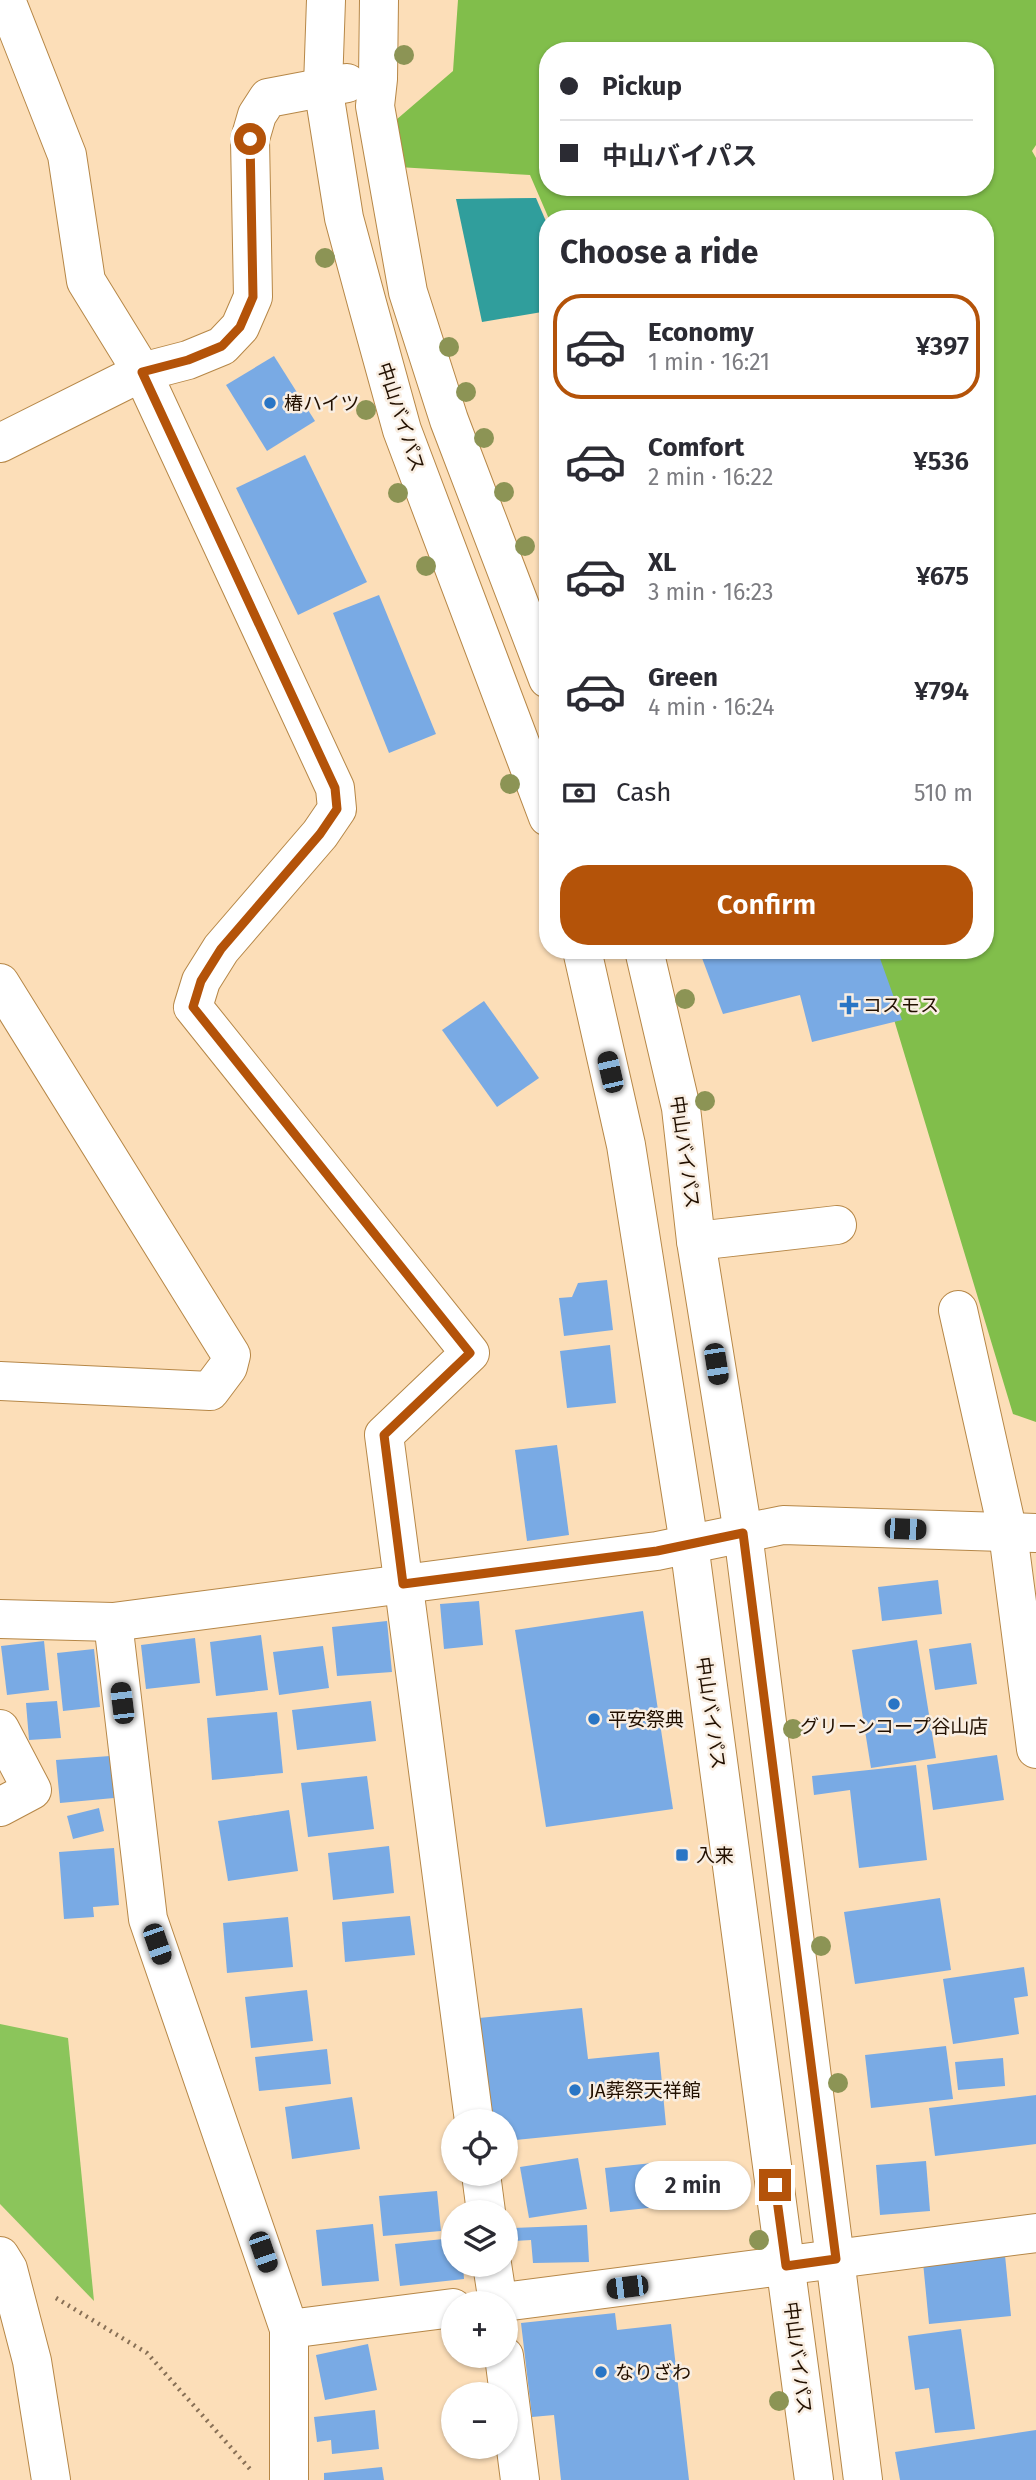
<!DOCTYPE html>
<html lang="en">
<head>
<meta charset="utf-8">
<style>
	body { margin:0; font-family:"Fira Sans","Noto Sans JP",sans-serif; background:#f2f2f3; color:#2b2b33; height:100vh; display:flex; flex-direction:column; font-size:26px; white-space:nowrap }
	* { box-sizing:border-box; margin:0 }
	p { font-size:23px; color:#7c7c81 }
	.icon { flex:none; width:38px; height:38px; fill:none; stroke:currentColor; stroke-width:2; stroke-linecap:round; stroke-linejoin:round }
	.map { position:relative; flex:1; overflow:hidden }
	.panel { position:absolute; left:539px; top:210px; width:455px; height:749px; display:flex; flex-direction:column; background:#fff; border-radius:28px; box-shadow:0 2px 5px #0004 }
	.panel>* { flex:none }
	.hud { position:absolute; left:539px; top:42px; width:455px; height:154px; border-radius:28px; box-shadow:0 2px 5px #0004; display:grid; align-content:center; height:154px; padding:0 21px; background:#fff }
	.buttons { position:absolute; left:441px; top:2109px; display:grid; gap:14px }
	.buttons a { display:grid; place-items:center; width:77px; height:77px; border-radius:50%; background:#fff; box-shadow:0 2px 5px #0004; font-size:35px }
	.end { position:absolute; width:32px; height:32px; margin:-16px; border:9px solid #b45309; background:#fff; box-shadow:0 0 0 4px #fff }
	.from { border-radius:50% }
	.bubble { position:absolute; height:49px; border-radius:24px; background:#fff; box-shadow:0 2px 5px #0004; font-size:23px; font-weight:600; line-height:49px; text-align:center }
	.car { position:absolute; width:21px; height:42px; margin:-21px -10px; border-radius:9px; box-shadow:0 0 5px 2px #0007; background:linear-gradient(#222 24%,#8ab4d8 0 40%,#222 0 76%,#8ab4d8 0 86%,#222 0) }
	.hud b { display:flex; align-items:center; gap:24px; height:66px; font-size:26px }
	.hud b+b { border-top:2px solid #e1e1e2 }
	.hud i { width:18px; height:18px; background:#2b2b33 }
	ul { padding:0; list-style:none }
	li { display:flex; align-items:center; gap:21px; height:105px; margin:0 14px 10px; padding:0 7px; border:4px solid transparent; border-radius:28px }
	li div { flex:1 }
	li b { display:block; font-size:26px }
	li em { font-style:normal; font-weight:600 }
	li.on { border-color:#b45309 }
	li>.icon { width:63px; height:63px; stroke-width:1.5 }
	h2 { padding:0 21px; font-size:32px; line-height:84px }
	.pay { display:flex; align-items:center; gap:18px; height:77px; padding:0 21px; font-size:26px }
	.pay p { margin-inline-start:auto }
	.primary-button { display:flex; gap:14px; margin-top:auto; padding:14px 21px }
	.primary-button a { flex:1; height:80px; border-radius:28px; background:#b45309; color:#fff; font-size:28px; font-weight:600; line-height:80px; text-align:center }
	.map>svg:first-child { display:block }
</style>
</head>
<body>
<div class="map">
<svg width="1036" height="2480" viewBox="0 0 1036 2480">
	<rect width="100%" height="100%" fill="#fcdeb8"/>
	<polygon fill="#8bc55b" points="0,2024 68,2038 94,2301 0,2204"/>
	<path fill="#81be4b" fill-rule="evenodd" d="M 458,0 L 1036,0 L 1036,145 L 1032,151 L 1036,158 L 1036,1422 L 1013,1414 L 873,950 L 985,950 L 985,219 L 549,219 L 530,175 L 398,167 L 389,126 L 453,71 ZM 548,51 L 985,51 L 985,187 L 548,187 Z"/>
	<polygon fill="#309e9c" points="536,198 548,226 548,311 482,322 456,199"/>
	<g fill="#79aae4">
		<polygon points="274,356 315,421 267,451 226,385"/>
		<polygon points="305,455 367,582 298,615 236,488"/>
		<polygon points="379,595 436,734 389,753 333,613"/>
		<polygon points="699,950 877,950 902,1020 812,1042 800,995 723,1014"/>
		<polygon points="484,1001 539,1078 497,1107 442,1030"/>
		<polygon points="607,1280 613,1330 564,1336 559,1298 572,1297 578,1283"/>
		<polygon points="610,1345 616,1403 567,1408 560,1351"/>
		<polygon points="557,1445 569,1535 527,1541 515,1450"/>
		<polygon points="938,1580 942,1614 882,1621 878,1587"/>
		<polygon points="479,1601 483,1645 444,1649 440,1604"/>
		<polygon points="643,1611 673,1809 546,1827 515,1630"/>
		<polygon points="387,1621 392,1672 337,1676 332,1627"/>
		<polygon points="261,1635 268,1690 216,1696 210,1642"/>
		<polygon points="195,1638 200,1683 146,1689 141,1645"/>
		<polygon points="917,1640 936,1758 871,1768 852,1650"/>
		<polygon points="44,1641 49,1690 7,1695 1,1646"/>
		<polygon points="971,1643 977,1684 935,1690 929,1649"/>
		<polygon points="323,1646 329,1688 279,1695 273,1652"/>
		<polygon points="94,1649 100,1707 63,1711 57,1653"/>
		<polygon points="57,1701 61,1738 29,1740 26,1703"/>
		<polygon points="371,1701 376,1741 297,1750 292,1710"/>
		<polygon points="277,1712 283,1773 212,1780 207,1718"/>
		<polygon points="997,1755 1004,1800 933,1810 927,1765"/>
		<polygon points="110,1756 114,1798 60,1803 56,1760"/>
		<polygon points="916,1765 927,1860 859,1868 850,1790 814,1795 812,1776"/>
		<polygon points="367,1776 374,1829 308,1837 301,1783"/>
		<polygon points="99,1808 104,1831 73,1839 67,1816"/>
		<polygon points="289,1810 298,1871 228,1881 218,1821"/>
		<polygon points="389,1846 394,1893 333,1900 328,1853"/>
		<polygon points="114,1848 119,1905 93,1907 94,1917 64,1919 59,1852"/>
		<polygon points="940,1898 951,1970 855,1984 844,1912"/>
		<polygon points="410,1916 415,1955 345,1962 342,1922"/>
		<polygon points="288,1917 293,1967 227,1973 223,1923"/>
		<polygon points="1024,1967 1028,1996 1014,1998 1019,2034 953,2044 943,1979"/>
		<polygon points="307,1990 313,2041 251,2048 245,1997"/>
		<polygon points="582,2008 588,2059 659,2052 666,2125 506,2141 506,2121 490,2121 479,2018"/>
		<polygon points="946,2046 953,2099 871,2108 865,2055"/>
		<polygon points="327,2049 331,2084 259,2091 255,2057"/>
		<polygon points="1003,2058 1005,2086 958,2090 955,2062"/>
		<polygon points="1036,2095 1036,2144 935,2156 929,2108"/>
		<polygon points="352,2097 360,2149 292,2159 285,2107"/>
		<polygon points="578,2158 587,2209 529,2218 520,2167"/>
		<polygon points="926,2161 930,2211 880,2215 876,2165"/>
		<polygon points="662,2162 667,2206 610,2212 605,2168"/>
		<polygon points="437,2191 441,2231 383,2236 379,2196"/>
		<polygon points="373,2224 379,2281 322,2286 316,2230"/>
		<polygon points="587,2225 589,2262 533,2263 531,2240 514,2241 513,2228"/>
		<polygon points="453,2238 453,2264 463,2264 464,2279 400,2286 395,2244"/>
		<polygon points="1004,2245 1011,2316 929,2324 922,2252"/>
		<polygon points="615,2313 617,2330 671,2324 689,2480 561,2480 554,2415 532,2417 521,2323"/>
		<polygon points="961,2329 975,2429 935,2433 929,2388 915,2390 908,2336"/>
		<polygon points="368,2344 377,2390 325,2400 316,2355"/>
		<polygon points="375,2410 379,2449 332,2454 331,2440 317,2442 314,2417"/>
		<polygon points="1036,2430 1036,2480 900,2480 895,2452"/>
		<polygon points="382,2467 384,2480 324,2480 324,2473"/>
	</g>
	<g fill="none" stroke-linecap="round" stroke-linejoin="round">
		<g stroke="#b68747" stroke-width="40">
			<g id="minor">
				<polyline points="6,0 67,155 86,281 142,372 335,788 337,809 320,834 221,949 201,981 193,1007 470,1353 384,1435 474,2121"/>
				<polyline points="326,0 323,86 344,218 367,303 402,430 548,817"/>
				<polyline points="379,0 378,79 375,106 408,292 449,420 548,679"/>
				<polyline points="0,443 142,372 188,360 222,346 240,327 253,297 250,139 257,115 268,98 347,83"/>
				<polyline points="582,950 626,1145 689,1544 814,2480"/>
				<polyline points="644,950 681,1108 696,1241 743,1533 863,2480"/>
				<polyline points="0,983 231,1355 228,1367 210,1391 0,1381"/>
				<polyline points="696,1241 837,1225"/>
				<polyline points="958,1310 1008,1533 1036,1749"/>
				<polyline points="0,1619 113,1622 657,1551 783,1525 1036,1533"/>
				<polyline points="113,1622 148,1919 289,2329 289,2480"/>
				<polyline points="0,1729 32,1790 0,1807"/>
				<polyline points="481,2174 486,2212"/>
				<polyline points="0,2256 8,2269 32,2361 51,2480"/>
				<polyline points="492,2264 498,2303"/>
				<polyline points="496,2303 1036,2233"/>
				<polyline points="289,2329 453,2308"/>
				<polyline points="504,2356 520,2480"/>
			</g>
		</g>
		<polyline stroke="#887056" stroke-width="4.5" stroke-dasharray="2 5" stroke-linecap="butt" points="56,2298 147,2353 250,2469"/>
		<use href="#minor" stroke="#fff" stroke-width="38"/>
	</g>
	<g fill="#8c9455">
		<circle cx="404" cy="55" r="10"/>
		<circle cx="325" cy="258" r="10"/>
		<circle cx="449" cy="347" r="10"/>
		<circle cx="466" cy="392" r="10"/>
		<circle cx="366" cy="410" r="10"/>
		<circle cx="484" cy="438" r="10"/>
		<circle cx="504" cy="492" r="10"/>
		<circle cx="398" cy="493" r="10"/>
		<circle cx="525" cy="546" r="10"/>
		<circle cx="426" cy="566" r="10"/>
		<circle cx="510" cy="784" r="10"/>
		<circle cx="685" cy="999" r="10"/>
		<circle cx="705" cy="1101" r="10"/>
		<circle cx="793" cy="1729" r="10"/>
		<circle cx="821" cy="1946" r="10"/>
		<circle cx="838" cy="2083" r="10"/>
		<circle cx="759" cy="2240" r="10"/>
		<circle cx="779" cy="2401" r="10"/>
	</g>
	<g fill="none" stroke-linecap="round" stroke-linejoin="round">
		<polyline stroke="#b45309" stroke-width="9" points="250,139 253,297 240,327 222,346 188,360 142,372 335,788 337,809 320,834 221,949 201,981 193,1007 470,1353 384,1435 403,1584 657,1551 743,1533 836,2259 786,2266 775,2185"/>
	</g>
	<g fill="#2975c5" stroke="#f9eee2" stroke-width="2.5">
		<circle cx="270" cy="403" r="7"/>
		<path d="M845.5 994.5h7v7h7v7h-7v7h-7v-7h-7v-7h7z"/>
		<circle cx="894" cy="1704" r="7"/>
		<circle cx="594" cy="1719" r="7"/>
		<rect x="675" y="1848" width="14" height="14" rx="3.5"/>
		<circle cx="575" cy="2090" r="7"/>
		<circle cx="601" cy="2372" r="7"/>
	</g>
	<g text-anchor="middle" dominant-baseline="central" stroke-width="5" stroke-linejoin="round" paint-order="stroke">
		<g font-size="19" fill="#221000" stroke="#f9eee2" text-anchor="start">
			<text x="284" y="403">椿ハイツ</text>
			<text x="863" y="1005">コスモス</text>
			<text x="608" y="1719">平安祭典</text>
			<text x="894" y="1726" text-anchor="middle">グリーンコープ谷山店</text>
			<text x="696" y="1855">入来</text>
			<text x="589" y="2090">JA葬祭天祥館</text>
			<text x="615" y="2372">なりざわ</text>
		</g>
		<g font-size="19" fill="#221000" stroke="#f9eee2">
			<text transform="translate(401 417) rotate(72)">中山バイパス</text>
			<text transform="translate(685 1152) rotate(82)">中山バイパス</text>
			<text transform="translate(711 1713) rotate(82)">中山バイパス</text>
			<text transform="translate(798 2358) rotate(83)">中山バイパス</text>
		</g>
	</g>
</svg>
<div class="buttons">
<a><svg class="icon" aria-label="locate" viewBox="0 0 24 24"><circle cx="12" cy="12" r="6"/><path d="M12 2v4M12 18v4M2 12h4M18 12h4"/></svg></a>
<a><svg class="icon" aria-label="layers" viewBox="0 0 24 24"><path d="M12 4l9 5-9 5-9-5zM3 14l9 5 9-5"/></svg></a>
<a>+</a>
<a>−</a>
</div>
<i class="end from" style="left:250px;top:139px"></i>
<i class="end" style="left:775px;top:2185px"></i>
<div class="bubble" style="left:635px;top:2161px;width:116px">2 min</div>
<i class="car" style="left:610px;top:1072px;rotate:347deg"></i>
<i class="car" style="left:716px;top:1364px;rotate:171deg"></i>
<i class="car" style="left:905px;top:1529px;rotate:92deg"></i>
<i class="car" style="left:122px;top:1703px;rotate:353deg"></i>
<i class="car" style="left:157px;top:1944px;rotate:161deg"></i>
<i class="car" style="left:263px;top:2252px;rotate:161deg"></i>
<i class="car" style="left:627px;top:2287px;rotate:263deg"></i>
<div class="hud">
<b><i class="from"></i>Pickup</b>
<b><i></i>中山バイパス</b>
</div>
<section class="panel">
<h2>Choose a ride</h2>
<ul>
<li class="on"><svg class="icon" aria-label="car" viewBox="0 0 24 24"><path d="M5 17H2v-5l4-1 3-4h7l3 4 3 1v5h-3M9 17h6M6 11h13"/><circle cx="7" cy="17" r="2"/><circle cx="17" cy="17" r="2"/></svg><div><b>Economy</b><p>1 min · 16:21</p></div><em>¥397</em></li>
<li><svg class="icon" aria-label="car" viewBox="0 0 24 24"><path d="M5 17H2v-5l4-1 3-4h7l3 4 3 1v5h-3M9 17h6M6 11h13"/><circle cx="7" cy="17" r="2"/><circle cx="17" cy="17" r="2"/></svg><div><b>Comfort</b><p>2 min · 16:22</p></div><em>¥536</em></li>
<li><svg class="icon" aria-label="car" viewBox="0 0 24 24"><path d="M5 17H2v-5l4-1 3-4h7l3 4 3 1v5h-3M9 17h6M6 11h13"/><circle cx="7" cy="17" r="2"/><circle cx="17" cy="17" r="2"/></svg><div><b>XL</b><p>3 min · 16:23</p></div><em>¥675</em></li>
<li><svg class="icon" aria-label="car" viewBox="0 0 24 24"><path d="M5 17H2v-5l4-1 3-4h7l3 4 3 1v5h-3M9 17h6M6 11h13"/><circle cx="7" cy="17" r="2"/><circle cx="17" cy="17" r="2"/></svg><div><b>Green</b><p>4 min · 16:24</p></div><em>¥794</em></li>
</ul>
<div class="pay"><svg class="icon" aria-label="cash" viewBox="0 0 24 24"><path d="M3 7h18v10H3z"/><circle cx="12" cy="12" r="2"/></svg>Cash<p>510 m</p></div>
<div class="primary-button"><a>Confirm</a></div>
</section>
</div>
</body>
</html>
